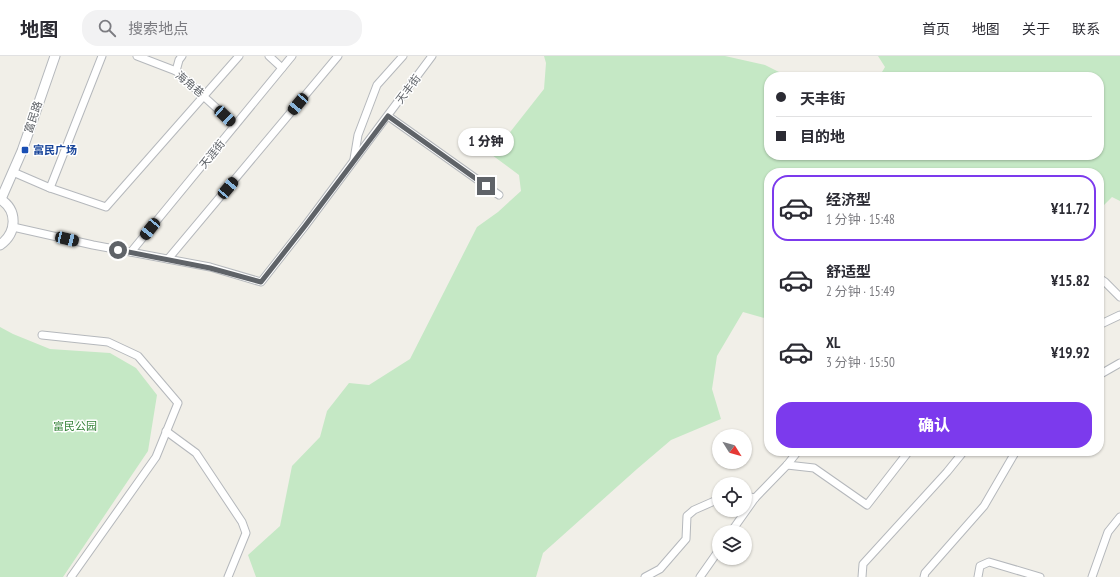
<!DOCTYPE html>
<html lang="zh">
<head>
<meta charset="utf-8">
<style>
	body { margin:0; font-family:"PT Sans Narrow","Noto Sans SC",sans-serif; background:#f2f2f3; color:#2b2b33; height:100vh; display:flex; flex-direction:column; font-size:15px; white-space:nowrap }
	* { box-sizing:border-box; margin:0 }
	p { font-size:13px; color:#7c7c81 }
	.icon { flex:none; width:22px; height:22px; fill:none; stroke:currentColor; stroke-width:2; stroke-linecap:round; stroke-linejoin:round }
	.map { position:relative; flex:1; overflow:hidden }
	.drawer { position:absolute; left:764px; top:112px; width:340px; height:288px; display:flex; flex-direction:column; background:#fff; border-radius:16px; box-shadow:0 1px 3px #0004 }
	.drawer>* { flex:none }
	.top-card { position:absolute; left:764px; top:16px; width:340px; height:88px; border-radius:16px; box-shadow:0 1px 3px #0004; display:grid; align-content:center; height:88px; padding:0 12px; background:#fff }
	.needle { width:26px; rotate:127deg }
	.controls { position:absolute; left:712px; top:373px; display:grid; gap:8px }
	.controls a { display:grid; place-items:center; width:40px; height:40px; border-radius:50%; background:#fff; box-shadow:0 1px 3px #0004; font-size:20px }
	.end { position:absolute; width:18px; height:18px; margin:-9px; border:5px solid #5f6368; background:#fff; box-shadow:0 0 0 2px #fff }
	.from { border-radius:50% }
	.bubble { position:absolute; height:28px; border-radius:14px; background:#fff; box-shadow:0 1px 3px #0004; font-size:13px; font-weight:800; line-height:28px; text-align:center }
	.car { position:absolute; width:12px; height:24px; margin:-12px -6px; border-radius:5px; box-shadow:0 0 3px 1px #0007; background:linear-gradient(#222 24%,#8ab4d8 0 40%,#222 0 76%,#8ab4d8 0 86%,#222 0) }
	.top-card b { display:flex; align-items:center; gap:14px; height:38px; font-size:15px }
	.top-card b+b { border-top:1px solid #e1e1e2 }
	.top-card i { width:10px; height:10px; background:#2b2b33 }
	ul { padding:7px 0 0; list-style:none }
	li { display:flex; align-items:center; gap:12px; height:66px; margin:0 8px 6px; padding:0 4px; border:2px solid transparent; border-radius:16px }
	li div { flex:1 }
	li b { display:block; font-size:15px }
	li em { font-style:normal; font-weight:800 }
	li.active { border-color:#7c3aed }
	li>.icon { width:36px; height:36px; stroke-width:1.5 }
	.action { display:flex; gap:8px; margin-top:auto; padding:8px 12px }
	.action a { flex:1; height:46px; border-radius:16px; background:#7c3aed; color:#fff; font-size:16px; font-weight:800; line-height:46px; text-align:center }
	header { display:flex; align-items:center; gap:24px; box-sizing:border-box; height:56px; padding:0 20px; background:#fff; border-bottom:1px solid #e1e1e2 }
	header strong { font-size:19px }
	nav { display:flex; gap:22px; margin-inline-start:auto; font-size:14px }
	.search { width:280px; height:36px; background:#f2f2f3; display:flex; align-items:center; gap:10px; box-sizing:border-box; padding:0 14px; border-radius:16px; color:#7c7c81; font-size:15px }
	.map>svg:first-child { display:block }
</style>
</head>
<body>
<header>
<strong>地图</strong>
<div class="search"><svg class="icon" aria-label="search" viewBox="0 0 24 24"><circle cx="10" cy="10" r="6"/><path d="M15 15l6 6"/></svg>搜索地点</div>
<nav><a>首页</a><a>地图</a><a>关于</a><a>联系</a></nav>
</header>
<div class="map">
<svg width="1120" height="521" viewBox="0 0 1120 521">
	<rect width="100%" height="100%" fill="#f1efe8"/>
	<g fill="#c5e8c5">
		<polygon points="544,0 725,0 765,9 781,17 785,21 769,21 769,99 1099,99 1099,21 879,21 885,11 878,0 1120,0 1120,145 1112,141 1099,154 1099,117 769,117 769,262 768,263 743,256 717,300 712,333 721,363 671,384 637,413 543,497 536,521 256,521 248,499 280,470 292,410 320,381 327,355 349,327 369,329 410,303 477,171 498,156 521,135 519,119 492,99 544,33 546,7"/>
		<polygon points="0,271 13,278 50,293 110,297 136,312 157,339 148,395 63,521 0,521"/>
	</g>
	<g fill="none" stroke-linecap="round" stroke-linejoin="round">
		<g stroke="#b5b8bc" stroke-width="9">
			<g id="minor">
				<polyline points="137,0 176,15 235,69"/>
				<polyline points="269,0 282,12"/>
				<polyline points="176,15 179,4 182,0"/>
				<polyline points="388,60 499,139"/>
				<polyline points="354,103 358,79 377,29 403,0"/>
				<polyline points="13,116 50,132 106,151 239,0"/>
				<polyline points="50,132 102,0"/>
				<polyline points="13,171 93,189 210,211 261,226 305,170 432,0"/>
				<polyline points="131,196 292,0"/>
				<polyline points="168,203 338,0"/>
				<polyline points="1099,222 1105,226 1120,241"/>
				<polyline points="1099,269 1120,259"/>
				<polyline points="42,279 108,286 138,300 178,347 156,401 71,521"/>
				<polyline points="1099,319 1120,307"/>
				<polyline points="166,375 196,397 242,466 246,477 228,521"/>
				<polyline points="787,409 814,412 867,449 909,395"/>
				<polyline points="745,440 755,442"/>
				<polyline points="731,476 755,442 787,409 798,395"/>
				<polyline points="645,521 660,513 686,483 687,460 694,454 719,443"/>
				<polyline points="700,521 719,494"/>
				<polyline points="862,521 863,508 947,416 964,395"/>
				<polyline points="924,521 925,517 984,450 1016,395"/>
				<polyline points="978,521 980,510 989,506 1040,521"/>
				<polyline points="1092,521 1108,476 1120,461"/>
			</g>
		</g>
		<g stroke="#b5b8bc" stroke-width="11">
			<g id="tertiary">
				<path d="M 0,143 C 18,154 17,177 0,189"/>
				<polyline points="1,143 22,95 55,0"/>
			</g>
		</g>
		<use href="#minor" stroke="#fff" stroke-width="7"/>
		<use href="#tertiary" stroke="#fff" stroke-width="9"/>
	</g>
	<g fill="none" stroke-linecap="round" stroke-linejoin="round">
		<polyline stroke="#5f6368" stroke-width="5" points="118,194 210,212 261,226 305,170 388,60 486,130"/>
	</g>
	<rect fill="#1a4fb4" stroke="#fff" stroke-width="1.5" x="21" y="90" width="8" height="8" rx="2"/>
	<g text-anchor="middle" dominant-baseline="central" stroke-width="3" stroke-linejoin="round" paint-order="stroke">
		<g font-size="11" fill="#5f6368" stroke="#fff">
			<text transform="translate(190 28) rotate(40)">海角巷</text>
			<text transform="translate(408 33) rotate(-53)">天丰街</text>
			<text transform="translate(33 61) rotate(-71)">富民路</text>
			<text transform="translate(212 98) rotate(-51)">天涯街</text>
		</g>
		<g font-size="11" font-weight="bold" fill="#164399" stroke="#fff" text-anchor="start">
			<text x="33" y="94">富民广场</text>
		</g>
		<g font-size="11" fill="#348238" stroke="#fff">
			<text x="75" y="370">富民公园</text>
		</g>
	</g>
</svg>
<div class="controls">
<a><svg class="needle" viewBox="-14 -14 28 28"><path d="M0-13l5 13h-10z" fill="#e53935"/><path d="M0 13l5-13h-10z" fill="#7c7c81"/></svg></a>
<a><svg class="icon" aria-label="locate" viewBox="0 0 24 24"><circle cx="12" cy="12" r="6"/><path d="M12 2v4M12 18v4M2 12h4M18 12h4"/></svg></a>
<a><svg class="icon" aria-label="layers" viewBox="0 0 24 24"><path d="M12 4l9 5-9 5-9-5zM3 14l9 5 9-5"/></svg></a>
</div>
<i class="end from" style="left:118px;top:194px"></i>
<i class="end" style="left:486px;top:130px"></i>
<div class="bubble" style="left:458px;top:72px;width:56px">1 分钟</div>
<i class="car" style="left:298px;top:48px;rotate:220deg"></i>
<i class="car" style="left:225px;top:60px;rotate:133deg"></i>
<i class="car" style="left:228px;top:132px;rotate:40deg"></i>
<i class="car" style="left:150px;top:173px;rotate:219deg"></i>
<i class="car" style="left:67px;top:183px;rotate:103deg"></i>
<div class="top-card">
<b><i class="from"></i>天丰街</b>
<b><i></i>目的地</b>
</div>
<section class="drawer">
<ul>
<li class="active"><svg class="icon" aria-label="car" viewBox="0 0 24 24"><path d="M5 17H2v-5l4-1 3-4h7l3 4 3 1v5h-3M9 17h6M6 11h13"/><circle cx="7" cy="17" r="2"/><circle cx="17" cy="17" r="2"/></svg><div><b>经济型</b><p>1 分钟 · 15:48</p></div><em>¥11.72</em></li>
<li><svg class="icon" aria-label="car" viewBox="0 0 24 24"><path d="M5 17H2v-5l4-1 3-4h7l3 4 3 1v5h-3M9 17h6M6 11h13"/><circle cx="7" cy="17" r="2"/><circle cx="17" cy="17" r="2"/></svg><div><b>舒适型</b><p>2 分钟 · 15:49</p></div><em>¥15.82</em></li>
<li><svg class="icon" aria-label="car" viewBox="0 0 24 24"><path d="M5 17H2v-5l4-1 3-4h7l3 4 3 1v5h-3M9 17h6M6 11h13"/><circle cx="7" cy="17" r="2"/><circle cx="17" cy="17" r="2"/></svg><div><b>XL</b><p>3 分钟 · 15:50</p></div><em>¥19.92</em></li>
</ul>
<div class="action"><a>确认</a></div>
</section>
</div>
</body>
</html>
